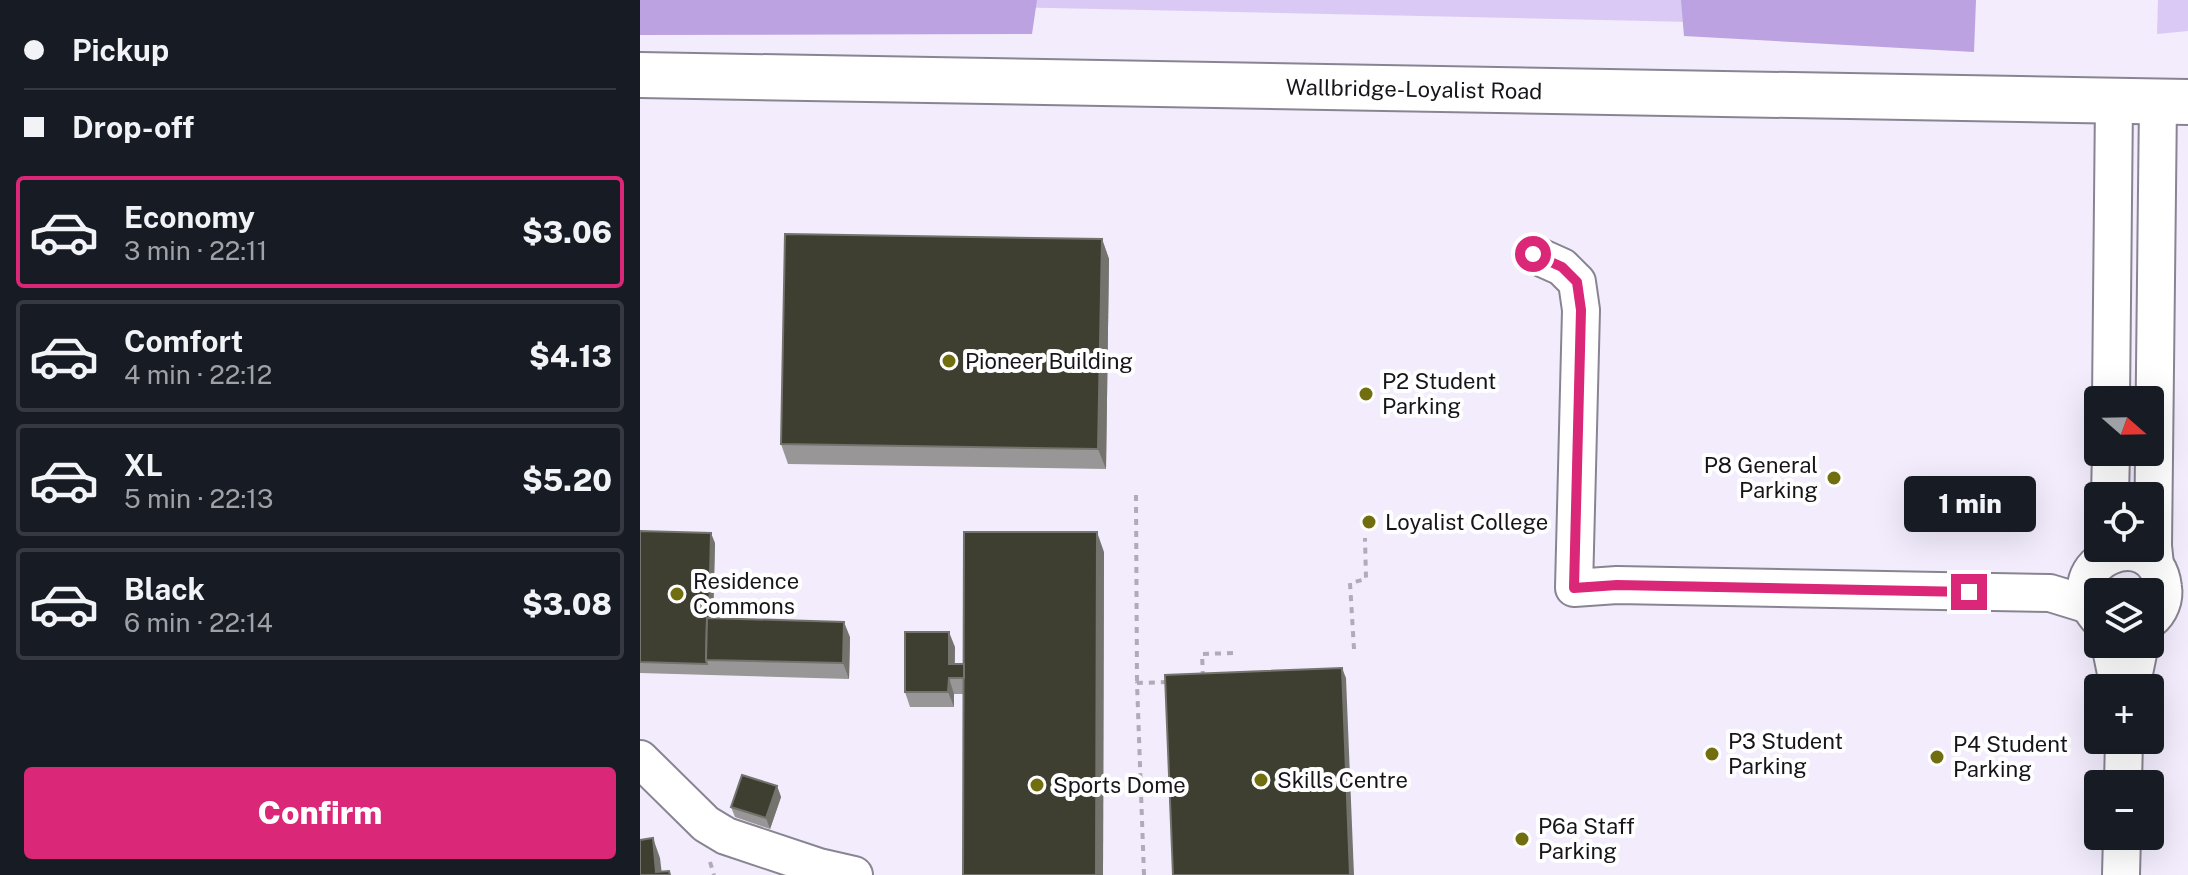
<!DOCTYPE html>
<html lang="en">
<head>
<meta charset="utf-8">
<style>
	body { margin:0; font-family:"Public Sans",sans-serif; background:#20242c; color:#f1f3f6; height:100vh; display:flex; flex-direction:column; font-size:30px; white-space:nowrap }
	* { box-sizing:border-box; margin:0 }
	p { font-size:26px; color:#9ea1a6 }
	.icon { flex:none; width:44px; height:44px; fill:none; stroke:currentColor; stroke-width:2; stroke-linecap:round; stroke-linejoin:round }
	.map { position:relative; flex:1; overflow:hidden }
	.sheet { display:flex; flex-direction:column; background:#171b24; width:640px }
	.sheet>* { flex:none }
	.top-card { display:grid; align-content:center; height:176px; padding:0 24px; background:#171b24 }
	.needle { width:52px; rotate:110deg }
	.controls { position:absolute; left:1444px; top:386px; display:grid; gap:16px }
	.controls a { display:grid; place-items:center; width:80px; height:80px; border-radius:8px; background:#171b24; box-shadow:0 8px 32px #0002; font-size:40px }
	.end { position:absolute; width:36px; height:36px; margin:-18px; border:10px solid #db2777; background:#fff; box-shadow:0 0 0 4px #fff }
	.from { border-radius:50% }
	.bubble { position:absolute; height:56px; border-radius:8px; background:#171b24; box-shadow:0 8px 32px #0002; font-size:26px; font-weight:800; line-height:56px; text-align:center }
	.top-card b { display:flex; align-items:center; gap:28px; height:76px; font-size:30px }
	.top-card b+b { border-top:2px solid #363941 }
	.top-card i { width:20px; height:20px; background:#f1f3f6 }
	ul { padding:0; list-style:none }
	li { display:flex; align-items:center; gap:24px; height:112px; margin:0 16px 12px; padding:0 8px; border:4px solid #363941; border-radius:8px }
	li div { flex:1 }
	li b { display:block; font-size:30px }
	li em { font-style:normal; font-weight:800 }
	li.selected { border-color:#db2777 }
	li>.icon { width:72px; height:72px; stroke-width:1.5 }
	.cta { display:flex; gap:16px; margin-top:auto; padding:16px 24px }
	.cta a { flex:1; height:92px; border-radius:8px; background:#db2777; color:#fff; font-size:32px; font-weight:800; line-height:92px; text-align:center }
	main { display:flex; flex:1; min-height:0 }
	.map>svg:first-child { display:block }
</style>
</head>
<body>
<main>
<section class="sheet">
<div class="top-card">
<b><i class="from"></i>Pickup</b>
<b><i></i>Drop-off</b>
</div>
<ul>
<li class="selected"><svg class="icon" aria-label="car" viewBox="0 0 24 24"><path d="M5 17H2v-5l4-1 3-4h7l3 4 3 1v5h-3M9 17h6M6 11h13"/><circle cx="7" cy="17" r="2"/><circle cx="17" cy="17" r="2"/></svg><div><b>Economy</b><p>3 min · 22:11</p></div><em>$3.06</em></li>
<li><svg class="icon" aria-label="car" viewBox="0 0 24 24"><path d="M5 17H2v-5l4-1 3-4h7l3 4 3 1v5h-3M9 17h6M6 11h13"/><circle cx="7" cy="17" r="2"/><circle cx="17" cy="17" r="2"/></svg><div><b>Comfort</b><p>4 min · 22:12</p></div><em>$4.13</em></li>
<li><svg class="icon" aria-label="car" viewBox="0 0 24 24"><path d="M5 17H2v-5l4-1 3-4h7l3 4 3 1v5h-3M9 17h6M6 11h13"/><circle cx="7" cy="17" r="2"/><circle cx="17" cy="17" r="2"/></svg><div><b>XL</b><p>5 min · 22:13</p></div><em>$5.20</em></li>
<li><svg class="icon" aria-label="car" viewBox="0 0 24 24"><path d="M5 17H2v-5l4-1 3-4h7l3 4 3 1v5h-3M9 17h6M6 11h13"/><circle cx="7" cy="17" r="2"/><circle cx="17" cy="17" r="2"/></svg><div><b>Black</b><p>6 min · 22:14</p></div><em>$3.08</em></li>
</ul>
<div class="cta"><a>Confirm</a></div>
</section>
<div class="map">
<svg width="1548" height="875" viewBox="0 0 1548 875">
	<rect width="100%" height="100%" fill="#f2ecfc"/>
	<g fill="#dac9f5">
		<polygon points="50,0 1327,0 1326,28"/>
		<polygon points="1518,0 1548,0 1548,31 1517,34"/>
	</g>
	<g fill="#bca2e0">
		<polygon points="0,0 397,0 392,34 0,35"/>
		<polygon points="1041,0 1336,0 1334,52 1044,36"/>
	</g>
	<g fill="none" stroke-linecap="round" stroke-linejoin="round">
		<g stroke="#898492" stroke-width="40">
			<g id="minor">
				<polyline points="893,254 922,267 937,282 941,310 934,588 977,585 1410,593 1449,605"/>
				<polyline points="1471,400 1474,102"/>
				<polyline points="1470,496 1471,452"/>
				<polyline points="1515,565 1513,546 1518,102"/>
				<path d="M 1458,618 C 1411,562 1515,519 1523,587 C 1525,599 1520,612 1510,620"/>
				<polyline points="1470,644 1479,688"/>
				<polyline points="1491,688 1500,644"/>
				<polyline points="0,759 66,824 86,836 179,867 214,875"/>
				<polyline points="1483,784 1484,740"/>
				<polyline points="1481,875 1482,836"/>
			</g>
		</g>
		<g stroke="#898492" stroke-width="48">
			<polyline id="major" points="0,75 1548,102"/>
		</g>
		<g stroke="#b0abb8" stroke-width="4" stroke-dasharray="6 6" stroke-linecap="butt">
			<polyline points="496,495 497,683"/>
			<polyline points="714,649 710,583 726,579 725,538"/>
			<polyline points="563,677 562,654 593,653"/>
			<polyline points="70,862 74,875"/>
			<polyline points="504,875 497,683 529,682"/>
		</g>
		<use href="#minor" stroke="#fff" stroke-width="36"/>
		<use href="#major" stroke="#fff" stroke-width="44"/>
	</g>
	<g fill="#989696">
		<polygon points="462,239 469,259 466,469 148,464 141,444"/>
		<polygon points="0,531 75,543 73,618 210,637 209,679 0,673"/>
		<polygon points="464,552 463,875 323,875 324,694 314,694 314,707 270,707 265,692 315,647 315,664 324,664"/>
		<polygon points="137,786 141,797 130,829 95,817 91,807"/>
	</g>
	<g fill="#74736e">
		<polygon points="462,239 469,259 466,469 458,449"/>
		<polygon points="457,532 464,552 463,875 456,875"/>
		<polygon points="71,533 75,543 72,660 68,660"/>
		<polygon points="204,622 210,637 209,679 203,663"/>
		<polygon points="309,632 315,647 314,679 309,664"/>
		<polygon points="702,668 706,678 714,875 710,875"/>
		<polygon points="309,678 314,694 314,707 308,692"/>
		<polygon points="137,786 141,797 130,829 126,818"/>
		<polygon points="13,838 20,858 22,875 16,872"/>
	</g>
	<g fill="#3e3f31" stroke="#74736e" stroke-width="2">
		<polygon points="145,234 462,239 458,449 141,444"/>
		<polygon points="0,531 71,533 69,618 67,618 66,660 67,664 0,662"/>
		<polygon points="324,532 457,532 456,875 323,875"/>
		<polygon points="67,618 204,622 203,663 66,660"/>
		<polygon points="265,632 309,632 309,664 324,664 324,678 309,678 308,692 265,692"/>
		<polygon points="702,668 710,875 533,875 525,675"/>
		<polygon points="102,775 137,786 126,818 91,807"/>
		<polygon points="13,838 16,872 29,871 30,875 0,875 0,840"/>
	</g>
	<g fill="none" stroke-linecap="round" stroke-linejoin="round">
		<polyline stroke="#db2777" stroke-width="10" points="893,254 922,267 937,282 941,310 934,588 977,585 1329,592"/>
	</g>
	<g fill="#706e0f" stroke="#fff" stroke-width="3">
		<circle cx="309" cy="361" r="8"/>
		<circle cx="726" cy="394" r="8"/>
		<circle cx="1194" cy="478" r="8"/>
		<circle cx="729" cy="522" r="8"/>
		<circle cx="37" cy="594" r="8"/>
		<circle cx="1072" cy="754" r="8"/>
		<circle cx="1297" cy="757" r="8"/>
		<circle cx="621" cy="780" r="8"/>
		<circle cx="397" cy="785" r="8"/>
		<circle cx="882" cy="839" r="8"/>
	</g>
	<g text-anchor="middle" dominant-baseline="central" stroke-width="8" stroke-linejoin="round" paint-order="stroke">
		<g font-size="22" fill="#17151a" stroke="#fff">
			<text transform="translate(774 89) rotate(1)">Wallbridge-Loyalist Road</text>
		</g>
		<g font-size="22" fill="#17151a" stroke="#fff" text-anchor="start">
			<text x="325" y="361">Pioneer Building</text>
			<text x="742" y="381">P2 Student<tspan x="742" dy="25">Parking</tspan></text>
			<text x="1178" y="465" text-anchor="end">P8 General<tspan x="1178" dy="25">Parking</tspan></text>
			<text x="745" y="522">Loyalist College</text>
			<text x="53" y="581">Residence<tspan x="53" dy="25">Commons</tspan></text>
			<text x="1088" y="741">P3 Student<tspan x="1088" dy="25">Parking</tspan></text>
			<text x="1313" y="744">P4 Student<tspan x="1313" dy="25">Parking</tspan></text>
			<text x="637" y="780">Skills Centre</text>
			<text x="413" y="785">Sports Dome</text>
			<text x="898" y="826">P6a Staff<tspan x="898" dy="25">Parking</tspan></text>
		</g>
	</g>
</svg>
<div class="controls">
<a><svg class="needle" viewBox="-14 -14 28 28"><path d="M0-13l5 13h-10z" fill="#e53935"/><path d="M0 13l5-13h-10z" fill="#9ea1a6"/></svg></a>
<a><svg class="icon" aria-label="locate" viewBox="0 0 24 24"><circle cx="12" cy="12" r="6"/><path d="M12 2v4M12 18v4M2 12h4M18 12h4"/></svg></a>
<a><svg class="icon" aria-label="layers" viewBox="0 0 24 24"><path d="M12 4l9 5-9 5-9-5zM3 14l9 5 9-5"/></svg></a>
<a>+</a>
<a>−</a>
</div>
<i class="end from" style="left:893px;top:254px"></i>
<i class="end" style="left:1329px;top:592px"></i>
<div class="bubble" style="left:1264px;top:476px;width:132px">1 min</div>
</div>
</main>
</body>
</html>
